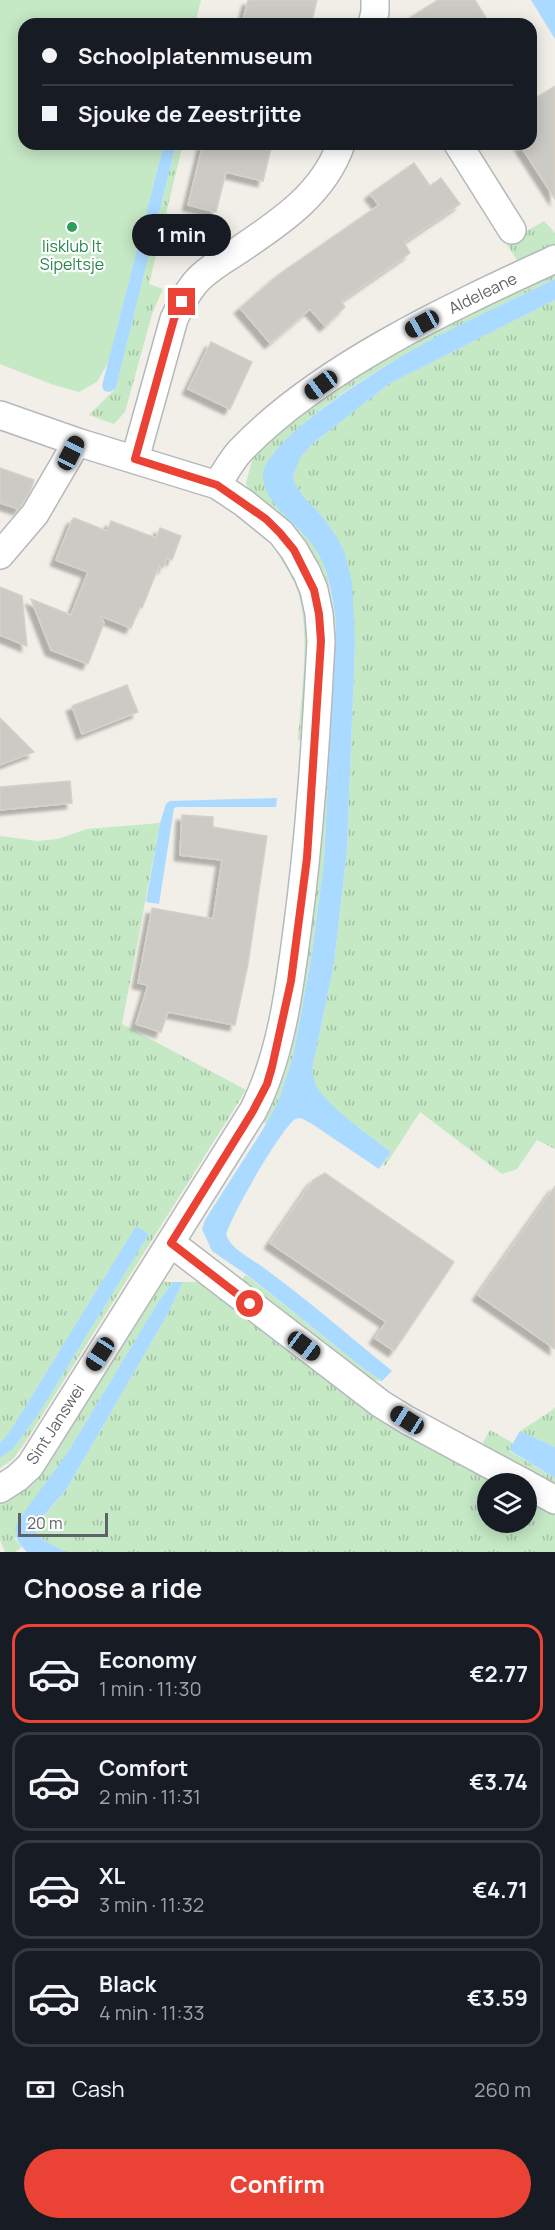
<!DOCTYPE html>
<html lang="en">
<head>
<meta charset="utf-8">
<style>
	body { margin:0; font-family:Manrope,sans-serif; background:#20242c; color:#f1f3f6; height:100vh; display:flex; flex-direction:column; font-size:22px; white-space:nowrap }
	* { box-sizing:border-box; margin:0 }
	p { font-size:20px; color:#9ea1a6 }
	.icon { flex:none; width:33px; height:33px; fill:none; stroke:currentColor; stroke-width:2; stroke-linecap:round; stroke-linejoin:round }
	.map { position:relative; height:1552px; overflow:hidden }
	.side { display:flex; flex-direction:column; background:#171b24; flex:1 }
	.side>* { flex:none }
	.hud { position:absolute; left:18px; top:18px; width:519px; height:132px; border-radius:18px; box-shadow:0 3px 15px #0003; display:grid; align-content:center; height:132px; padding:0 24px; background:#171b24 }
	.controls { position:absolute; left:477px; top:1473px; display:grid; gap:12px }
	.controls a { display:grid; place-items:center; width:60px; height:60px; border-radius:50%; background:#171b24; box-shadow:0 3px 15px #0003; font-size:30px }
	.scale { position:absolute; left:18px; bottom:15px; width:90px; box-sizing:border-box; padding-left:6px; border:3px solid #5f6368; border-top:0; font-size:16px; line-height:21px; white-space:nowrap; color:#5f6368; -webkit-text-stroke:4px #fff; paint-order:stroke }
	.end { position:absolute; width:27px; height:27px; margin:-14px; border:8px solid #ea4335; background:#fff; box-shadow:0 0 0 3px #fff }
	.from { border-radius:50% }
	.bubble { position:absolute; height:42px; border-radius:21px; background:#171b24; box-shadow:0 3px 15px #0003; font-size:20px; font-weight:700; line-height:42px; text-align:center }
	.car { position:absolute; width:18px; height:36px; margin:-18px -9px; border-radius:8px; box-shadow:0 0 4px 2px #0007; background:linear-gradient(#222 24%,#8ab4d8 0 40%,#222 0 76%,#8ab4d8 0 86%,#222 0) }
	.hud b { display:flex; align-items:center; gap:21px; height:57px; font-size:22px }
	.hud b+b { border-top:2px solid #363941 }
	.hud i { width:15px; height:15px; background:#f1f3f6 }
	ul { padding:0; list-style:none }
	li { display:flex; align-items:center; gap:18px; height:99px; margin:0 12px 9px; padding:0 12px; border:3px solid #363941; border-radius:18px }
	li div { flex:1 }
	li b { display:block; font-size:22px }
	li em { font-style:normal; font-weight:700 }
	li.current { border-color:#ea4335 }
	li>.icon { width:54px; height:54px; stroke-width:1.5 }
	h2 { padding:0 24px; font-size:27px; line-height:72px }
	.pay { display:flex; align-items:center; gap:15px; height:66px; padding:0 24px; font-size:22px }
	.pay p { margin-inline-start:auto }
	.button { display:flex; gap:12px; margin-top:auto; padding:12px 24px }
	.button a { flex:1; height:69px; border-radius:36px; background:#ea4335; color:#fff; font-size:24px; font-weight:700; line-height:69px; text-align:center }
	.map>svg:first-child { display:block }
</style>
</head>
<body>
<div class="map">
<svg width="555" height="1552" viewBox="0 0 555 1552">
	<defs>
		<pattern id="grass-tufts" width="24" height="20" patternUnits="userSpaceOnUse" patternTransform="scale(1.5)"><rect width="24" height="20" fill="#c5e8c5"/><path d="M3 7l-1-3M5 7V3M7 7l1-3M15 17l-1-3M17 17v-4M19 17l1-3" fill="none" stroke="#a3c0a4"/></pattern>
		<filter id="shadow"><feDropShadow dx="-5.5" dy="5.5" stdDeviation="1.5" flood-color="#0004"/></filter>
	</defs>
	<rect width="100%" height="100%" fill="#f1efe8"/>
	<g fill="url(#grass-tufts)">
		<polygon points="176,144 183,144 149,284 163,289 153,311 125,412 114,424 89,415 116,388"/>
		<polygon points="544,221 555,233 555,251 223,449 318,368 416,309 517,260 506,243"/>
		<path d="M 555,266 L 555,279 C 460,326 343,375 271,456 L 275,505 L 314,545 L 322,559 L 329,584 L 336,621 L 324,861 L 312,954 L 293,1057 L 278,1102 L 266,1124 L 259,1119 L 329,616 L 249,494 L 246,483 L 252,461 L 262,442 L 339,381 Z"/>
		<path d="M 555,300 L 555,1149 L 537,1140 L 517,1169 L 502,1174 L 420,1112 L 385,1166 L 383,1165 L 391,1152 C 371,1136 324,1106 315,1084 C 314,1079 313,1074 312,1069 L 334,964 L 347,849 L 355,642 L 335,534 L 321,515 L 303,496 L 295,484 L 293,477 L 300,458 L 312,444 L 389,384 Z"/>
		<path d="M 276,547 L 289,561 L 310,611 L 307,736 L 298,741 C 301,695 311,635 298,592 C 293,577 284,564 276,551 Z"/>
		<polygon points="160,823 122,1024 246,1090 24,1444 13,1459 0,1468 0,1458 14,1448 41,1410 149,1234 136,1226 9,1433 0,1443 0,836 37,841 58,839 87,829"/>
		<polygon points="246,1275 363,1368 382,1381 357,1378 247,1292 251,1287 242,1279"/>
		<polygon points="157,1282 173,1282 157,1304 68,1452 44,1485 15,1539 22,1547 15,1552 5,1552 0,1540 0,1505"/>
		<polygon points="183,1282 210,1282 507,1483 488,1484 488,1522 526,1522 527,1495 555,1513 555,1552 66,1552 45,1541 36,1533 37,1525 67,1488 166,1317"/>
		<polygon points="555,1407 555,1447 520,1431 551,1411"/>
		<polygon points="490,1430 513,1443 509,1451 555,1478 555,1492 487,1454 483,1442"/>
	</g>
	<polygon fill="#c5e8c5" points="0,0 201,0 195,24 24,24 24,144 164,144 108,363 97,382 79,392 51,384 0,364"/>
	<g fill="#aadaff">
		<polygon points="531,0 555,0 555,39"/>
		<polygon points="164,144 176,144 116,388 110,392 104,391 102,386"/>
		<path d="M 555,279 L 555,300 L 389,384 L 312,444 L 300,458 L 293,477 L 295,484 L 303,496 L 321,515 L 335,534 L 344,551 L 352,582 L 355,642 L 347,849 L 334,964 L 312,1069 C 313,1074 314,1079 315,1083 C 324,1105 372,1137 391,1152 L 379,1169 L 312,1124 L 301,1118 L 295,1119 C 279,1132 232,1214 226,1235 C 233,1251 251,1258 264,1268 C 308,1300 349,1336 392,1371 L 382,1381 L 363,1368 L 247,1275 L 212,1251 L 202,1229 L 205,1220 L 262,1131 L 278,1102 L 293,1057 L 312,954 L 324,861 L 336,621 C 332,596 329,568 314,547 C 299,524 267,508 263,478 C 259,442 385,365 416,348 C 461,323 509,302 555,279 Z"/>
		<polygon points="277,798 276,807 177,807 174,808 159,904 146,902 160,823 166,804 170,801"/>
		<polygon points="136,1226 149,1234 41,1410 14,1448 0,1458 0,1443 9,1433"/>
		<path d="M 173,1282 L 183,1282 L 166,1317 L 67,1488 L 37,1524 L 36,1533 L 45,1541 L 66,1552 L 27,1552 C 17,1541 13,1537 17,1522 L 68,1452 L 157,1304 Z"/>
		<polygon points="520,1431 555,1447 555,1478 509,1450"/>
	</g>
	<g fill="#cccac5" stroke="#d6d1c6" stroke-width="1.5" filter="url(#shadow)">
		<polygon points="248,0 317,0 311,24 242,24"/>
		<polygon points="438,0 475,0 490,24 400,24"/>
		<polygon points="555,86 555,199 520,145 531,144 531,101"/>
		<polygon points="203,144 272,144 263,181 226,172 216,212 188,205"/>
		<polygon points="414,163 430,186 441,178 460,204 404,242 410,253 341,301 345,307 325,326 310,309 270,343 240,308 278,275 379,205 370,194"/>
		<polygon points="211,342 252,362 230,409 188,389"/>
		<polygon points="0,468 34,480 30,492 19,509 0,503"/>
		<polygon points="74,518 107,531 111,521 156,538 160,528 181,536 172,560 167,558 163,568 159,566 142,608 140,607 131,628 101,616 104,623 88,664 51,650 31,599 71,615 88,572 56,560 72,520"/>
		<polygon points="0,587 22,596 27,646 0,635"/>
		<polygon points="127,685 138,712 82,734 72,706"/>
		<polygon points="0,718 34,752 0,765"/>
		<polygon points="70,781 72,803 0,810 0,787"/>
		<polygon points="182,815 213,817 213,827 267,836 248,964 235,1025 168,1012 161,1032 136,1024 148,985 138,983 152,908 213,919 222,860 180,855"/>
		<polygon points="325,1173 454,1262 394,1351 375,1338 386,1322 270,1243 313,1180"/>
		<polygon points="555,1186 555,1349 478,1295"/>
	</g>
	<g fill="none" stroke-linecap="round" stroke-linejoin="round">
		<g stroke="#b5b8bc" stroke-width="30">
			<g id="minor">
				<polyline points="372,24 375,12 375,0"/>
				<polyline points="458,144 512,230"/>
				<path d="M 0,415 L 77,442 L 217,485 L 244,503 L 281,533 L 294,550 L 307,573 L 314,590 L 319,614 L 321,641 C 316,738 310,835 297,931 C 289,992 281,1056 253,1111 L 30,1466 L 17,1478 L 0,1489"/>
				<path d="M 135,459 L 174,319 C 180,306 186,294 195,283 C 206,270 222,261 236,252 C 279,223 323,195 341,144"/>
				<path id="s1" d="M 217,485 C 224,474 231,461 240,451 C 320,367 451,307 555,259"/>
				<polyline points="0,555 35,514 77,442"/>
				<polyline points="171,1243 381,1404 407,1420 526,1484"/>
				<polyline points="526,1484 555,1500"/>
			</g>
		</g>
		<use href="#minor" stroke="#fff" stroke-width="27"/>
	</g>
	<g fill="none" stroke-linecap="round" stroke-linejoin="round">
		<polyline stroke="#ea4335" stroke-width="8" points="182,302 174,319 135,459 217,485 266,519 280,533 294,550 314,590 319,614 321,641 307,858 291,981 272,1067 267,1084 253,1111 171,1243 250,1304"/>
	</g>
	<circle fill="#2e9e5b" stroke="#fff" stroke-width="2" cx="72" cy="227" r="6"/>
	<g text-anchor="middle" dominant-baseline="central" stroke-width="4.5" stroke-linejoin="round" paint-order="stroke">
		<g font-size="16" fill="#27864d" stroke="#fff">
			<text x="72" y="246">Iisklub It<tspan x="72" dy="18">Sipeltsje</tspan></text>
		</g>
		<g font-size="16" fill="#5f6368" stroke="#fff">
			<text stroke="none"><textPath href="#s1" startOffset="332">Aldeleane</textPath></text>
			<text transform="translate(55 1424) rotate(-57)">Sint Janswei</text>
		</g>
	</g>
</svg>
<div class="controls">
<a><svg class="icon" aria-label="layers" viewBox="0 0 24 24"><path d="M12 4l9 5-9 5-9-5zM3 14l9 5 9-5"/></svg></a>
</div>
<div class="scale">20 m</div>
<i class="end from" style="left:250px;top:1304px"></i>
<i class="end" style="left:182px;top:302px"></i>
<div class="bubble" style="left:132px;top:214px;width:99px">1 min</div>
<i class="car" style="left:422px;top:324px;rotate:241deg"></i>
<i class="car" style="left:321px;top:385px;rotate:234deg"></i>
<i class="car" style="left:71px;top:453px;rotate:27deg"></i>
<i class="car" style="left:304px;top:1346px;rotate:127deg"></i>
<i class="car" style="left:100px;top:1354px;rotate:213deg"></i>
<i class="car" style="left:407px;top:1420px;rotate:302deg"></i>
<div class="hud">
<b><i class="from"></i>Schoolplatenmuseum</b>
<b><i></i>Sjouke de Zeestrjitte</b>
</div>
</div>
<section class="side">
<h2>Choose a ride</h2>
<ul>
<li class="current"><svg class="icon" aria-label="car" viewBox="0 0 24 24"><path d="M5 17H2v-5l4-1 3-4h7l3 4 3 1v5h-3M9 17h6M6 11h13"/><circle cx="7" cy="17" r="2"/><circle cx="17" cy="17" r="2"/></svg><div><b>Economy</b><p>1 min · 11:30</p></div><em>€2.77</em></li>
<li><svg class="icon" aria-label="car" viewBox="0 0 24 24"><path d="M5 17H2v-5l4-1 3-4h7l3 4 3 1v5h-3M9 17h6M6 11h13"/><circle cx="7" cy="17" r="2"/><circle cx="17" cy="17" r="2"/></svg><div><b>Comfort</b><p>2 min · 11:31</p></div><em>€3.74</em></li>
<li><svg class="icon" aria-label="car" viewBox="0 0 24 24"><path d="M5 17H2v-5l4-1 3-4h7l3 4 3 1v5h-3M9 17h6M6 11h13"/><circle cx="7" cy="17" r="2"/><circle cx="17" cy="17" r="2"/></svg><div><b>XL</b><p>3 min · 11:32</p></div><em>€4.71</em></li>
<li><svg class="icon" aria-label="car" viewBox="0 0 24 24"><path d="M5 17H2v-5l4-1 3-4h7l3 4 3 1v5h-3M9 17h6M6 11h13"/><circle cx="7" cy="17" r="2"/><circle cx="17" cy="17" r="2"/></svg><div><b>Black</b><p>4 min · 11:33</p></div><em>€3.59</em></li>
</ul>
<div class="pay"><svg class="icon" aria-label="cash" viewBox="0 0 24 24"><path d="M3 7h18v10H3z"/><circle cx="12" cy="12" r="2"/></svg>Cash<p>260 m</p></div>
<div class="button"><a>Confirm</a></div>
</section>
</body>
</html>
